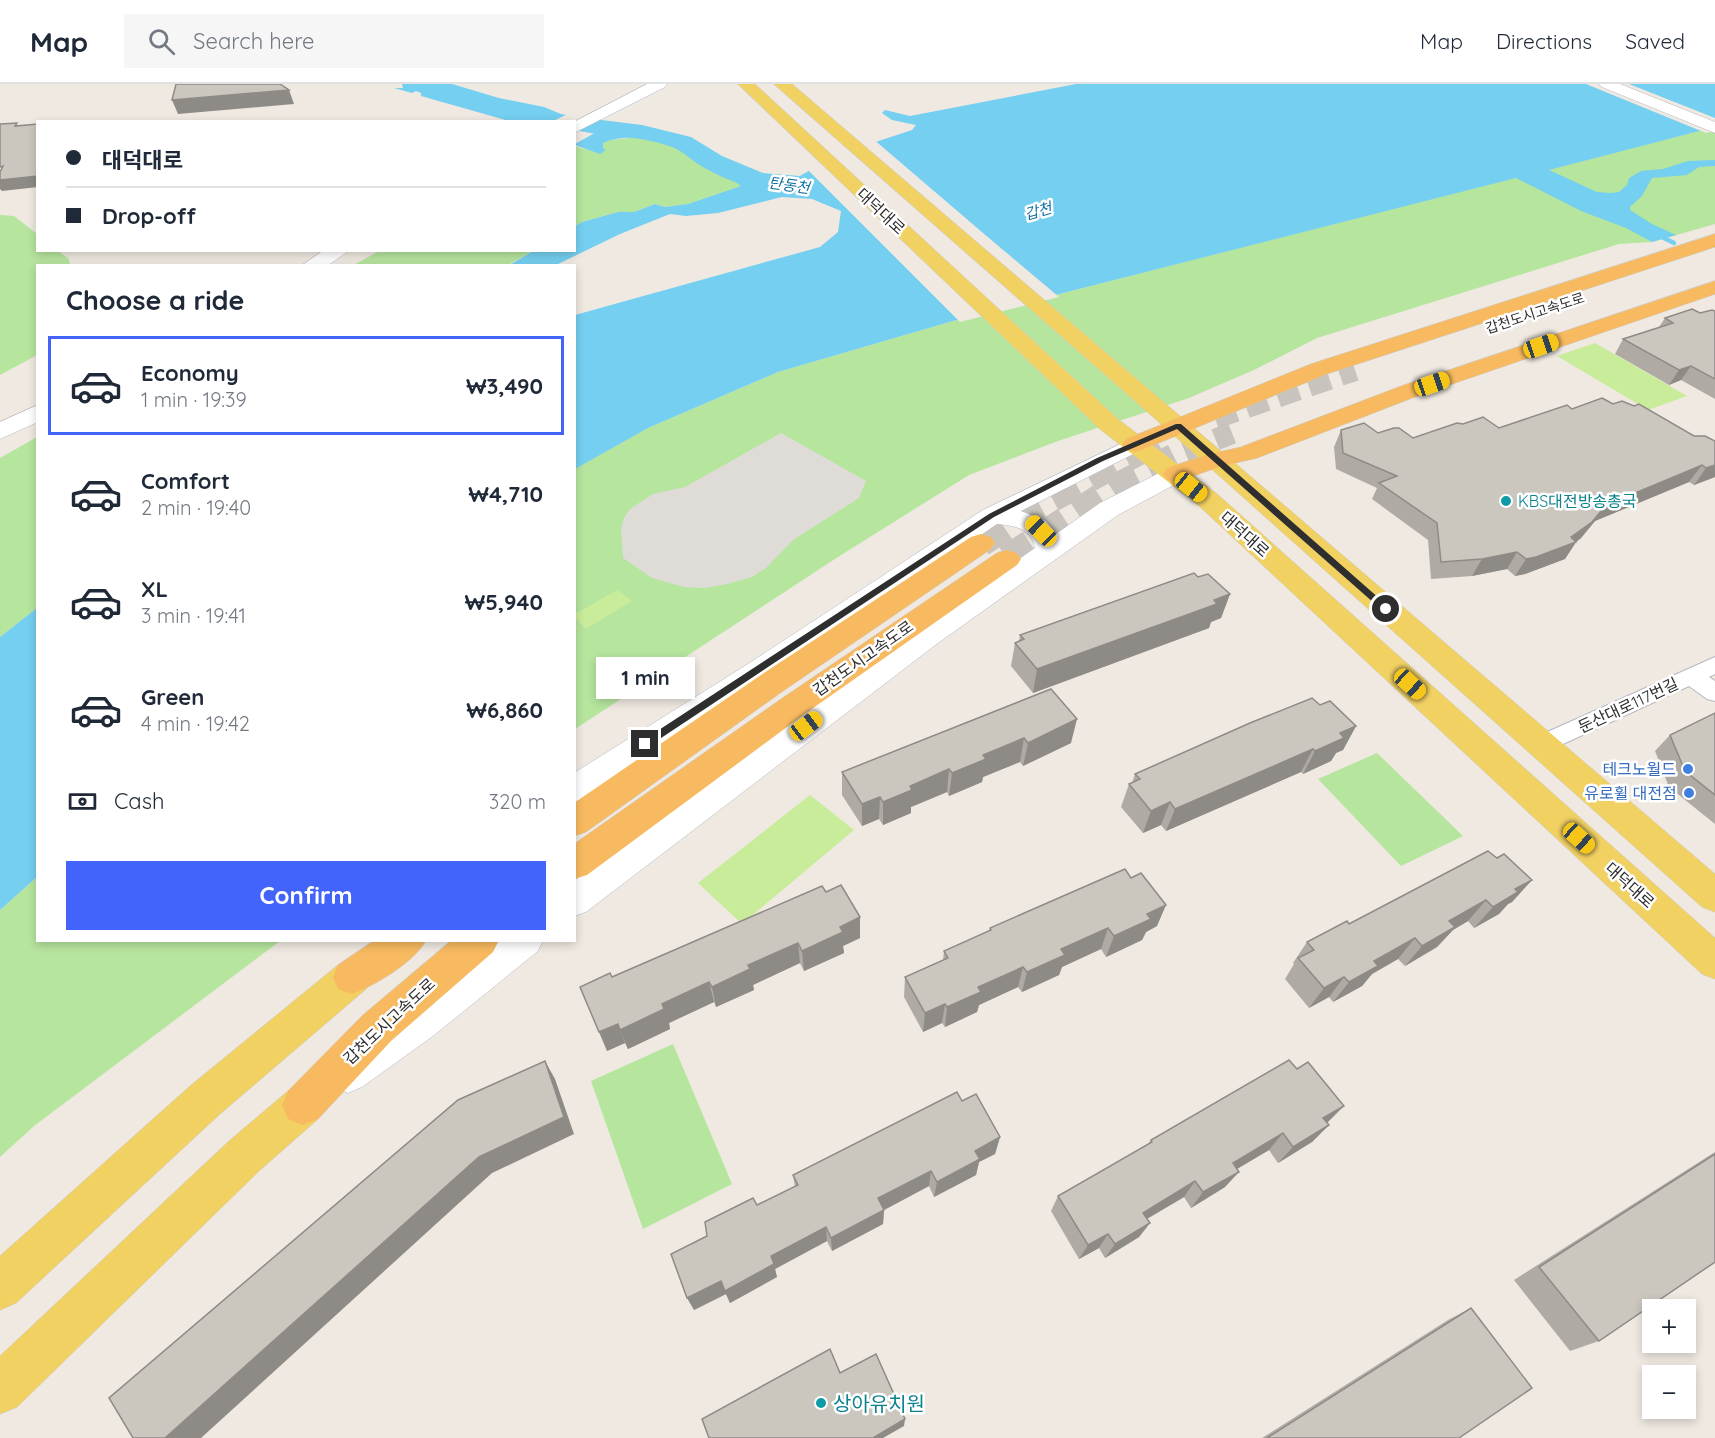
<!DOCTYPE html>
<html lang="en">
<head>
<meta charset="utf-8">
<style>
	body { margin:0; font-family:Quicksand,"Noto Sans KR",sans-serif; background:#f6f6f7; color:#1f2937; height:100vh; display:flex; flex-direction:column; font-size:22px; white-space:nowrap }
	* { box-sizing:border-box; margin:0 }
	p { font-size:20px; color:#747a83 }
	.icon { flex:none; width:33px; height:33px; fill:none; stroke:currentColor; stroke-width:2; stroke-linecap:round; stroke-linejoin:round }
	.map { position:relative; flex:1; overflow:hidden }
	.drawer { position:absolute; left:36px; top:180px; width:540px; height:678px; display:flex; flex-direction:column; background:#fff; border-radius:0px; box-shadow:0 3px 9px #0003 }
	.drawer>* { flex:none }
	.hud { position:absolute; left:36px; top:36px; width:540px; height:132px; border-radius:0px; box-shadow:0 3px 9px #0003; display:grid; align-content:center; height:132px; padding:0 30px; background:#fff }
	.tools { position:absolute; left:1642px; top:1215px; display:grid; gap:12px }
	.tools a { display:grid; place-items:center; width:54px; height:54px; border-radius:0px; background:#fff; box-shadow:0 3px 9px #0003; font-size:30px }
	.end { position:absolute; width:27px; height:27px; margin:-14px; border:8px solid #2e2e2e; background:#fff; box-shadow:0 0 0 3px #fff }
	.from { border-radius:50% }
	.bubble { position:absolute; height:42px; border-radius:0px; background:#fff; box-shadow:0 3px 9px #0003; font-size:20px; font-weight:700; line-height:42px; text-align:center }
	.car { position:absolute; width:18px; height:36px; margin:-18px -9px; border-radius:8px; box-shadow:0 0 4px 2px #0007; background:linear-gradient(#f5c518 24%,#345 0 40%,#f5c518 0 76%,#345 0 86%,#f5c518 0) }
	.hud b { display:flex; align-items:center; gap:21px; height:57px; font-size:22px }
	.hud b+b { border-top:2px solid #e0e1e3 }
	.hud i { width:15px; height:15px; background:#1f2937 }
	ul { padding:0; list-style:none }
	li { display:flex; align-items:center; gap:18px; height:99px; margin:0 12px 9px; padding:0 18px; border:3px solid transparent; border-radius:0px }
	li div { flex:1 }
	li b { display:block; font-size:22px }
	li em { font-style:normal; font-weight:700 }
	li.selected { border-color:#4264fb }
	li>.icon { width:54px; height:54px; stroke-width:1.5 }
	h2 { padding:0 30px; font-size:27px; line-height:72px }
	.pay { display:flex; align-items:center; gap:15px; height:66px; padding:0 30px; font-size:22px }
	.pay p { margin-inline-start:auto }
	.action { display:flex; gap:12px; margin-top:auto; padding:12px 30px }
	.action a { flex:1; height:69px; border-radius:0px; background:#4264fb; color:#fff; font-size:24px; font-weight:700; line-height:69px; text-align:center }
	header { display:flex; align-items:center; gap:36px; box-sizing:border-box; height:84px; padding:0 30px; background:#fff; border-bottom:2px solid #e0e1e3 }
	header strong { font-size:28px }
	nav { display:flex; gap:33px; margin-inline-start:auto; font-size:21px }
	.search { width:420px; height:54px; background:#f6f6f7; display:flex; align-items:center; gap:15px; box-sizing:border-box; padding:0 21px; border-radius:0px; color:#747a83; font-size:22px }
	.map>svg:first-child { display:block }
</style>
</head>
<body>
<header>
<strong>Map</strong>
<div class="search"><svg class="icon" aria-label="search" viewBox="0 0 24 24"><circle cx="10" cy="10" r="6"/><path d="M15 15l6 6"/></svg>Search here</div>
<nav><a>Map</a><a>Directions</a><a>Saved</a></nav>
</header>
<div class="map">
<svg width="1715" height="1354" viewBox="0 0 1715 1354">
	<rect width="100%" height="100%" fill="#efe9e1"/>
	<g fill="#b6e59e">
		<polygon points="1715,43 1715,140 1652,158 1619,160 1317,254 1256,285 1189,314 1058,357 969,391 838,473 575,645 574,385 648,344 778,288 953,237"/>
		<polygon points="648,52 669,57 690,67 706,81 718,85 742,102 688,120 665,123 655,120 634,128 618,128 582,138 575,142 574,62 600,69 603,59 610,56"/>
		<polygon points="0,131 14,132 37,150 38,166 58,167 69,175 70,181 38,182 37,271 0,291"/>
		<polygon points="379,167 533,167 508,181 352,182"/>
		<polygon points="37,353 37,524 0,553 0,374"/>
		<polygon points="1377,669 1463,752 1401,782 1318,695"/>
		<polygon points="37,793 38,856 280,857 34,1042 0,1073 0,826"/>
		<polygon points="673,960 732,1100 643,1145 591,997"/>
	</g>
	<g fill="#c9ec9a">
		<polygon points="1595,259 1687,312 1648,326 1557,272"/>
		<polygon points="617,506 632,517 586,545 575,534 575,530"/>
		<polygon points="810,711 854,746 742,840 698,799"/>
	</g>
	<polygon fill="#dfdcd8" points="781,349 866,397 859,414 793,456 766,484 752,493 727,500 705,504 684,503 652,494 623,474 621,445 624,434 630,425 653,410 685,403"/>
	<g fill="#75cff0">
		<path d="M 402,0 L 452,0 L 499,14 L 544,23 L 561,30 L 657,47 C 640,56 620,51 603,59 L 603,64 L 606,66 L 600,70 L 575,61 L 574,38 L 509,37 L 421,12 L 421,9 L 416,7 L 412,9 L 394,4 L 403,4 Z"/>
		<polygon points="1076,0 1715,0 1715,43 1549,86 1597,108 1611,109 1619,108 1627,101 1629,94 1641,87 1663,85 1688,77 1715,76 1715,82 1699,83 1687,91 1652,94 1642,112 1630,123 1630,126 1652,140 1676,151 1652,158 1626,144 1581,127 1516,94 953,237 778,288 648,344 575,385 575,231 820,163 838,148 841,127 812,115 782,113 718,129 686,132 670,130 620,150 556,181 508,182 533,167 574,166 575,142 582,138 618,128 634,128 655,120 665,123 688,120 741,102 718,85 706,81 690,67 698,65 734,81 762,89 800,92 836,71 912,46 916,41 892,36 882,29 885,26 910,32"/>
		<polygon points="37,524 37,793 0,826 0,553"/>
	</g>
	<g fill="#efe9e1">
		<polygon points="1586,0 1629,0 1715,34 1715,47 1706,49"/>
		<polygon points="570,29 616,37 575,60 574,38 553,37"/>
		<polygon points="872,54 983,149 1059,213 960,238 806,84 834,69"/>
	</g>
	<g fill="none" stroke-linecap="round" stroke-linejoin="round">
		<polyline stroke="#75cff0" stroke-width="4.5" points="1656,150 1674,159"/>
		<path fill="#75cff0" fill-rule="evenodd" d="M 585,34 L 642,41 L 691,53 L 722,72 L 763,89 L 767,95 L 763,101 C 745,105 719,92 703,83 C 692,77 683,67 672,63 C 641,51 608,54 576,46 L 574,38 Z"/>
		<g stroke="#c8c4bd" stroke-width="22" stroke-dasharray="22 11" stroke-linecap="butt">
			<polyline points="1215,334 1355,286"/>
			<polyline points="1138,368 1158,357"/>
			<polyline points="1185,368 1232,349"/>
		</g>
		<g stroke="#c8c4bd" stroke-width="28" stroke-dasharray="28 14" stroke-linecap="butt">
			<polyline points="981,459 1030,426 1141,366"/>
			<polyline points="1007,475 1115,404 1189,366"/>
		</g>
		<g stroke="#b4b7c1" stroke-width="2">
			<polygon id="minor" points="1715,573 1715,590 1709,593 1715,597 1715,617 1707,615 1689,602 1550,666 1542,669 1534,666 1530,660 1534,654"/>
		</g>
		<g stroke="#b4b7c1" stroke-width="1">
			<g id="tertiary">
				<polygon points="1599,0 1620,0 1715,38 1715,49 1602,3"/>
				<path d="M 1135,353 L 1143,355 L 1147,360 L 1143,365 L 1021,427 L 1046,437 L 1056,450 L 1100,419 L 1167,385 L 1176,383 L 1185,385 L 1188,390 L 1185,395 L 1118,431 L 938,559 L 586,828 L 574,832 L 574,797 L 918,545 L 1035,464 C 1032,445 1014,441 997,440 L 768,596 L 585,714 L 574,718 L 574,689 L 748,580 L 983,426 Z"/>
				<polygon points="497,856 543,856 538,867 433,952 362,1003 348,1009 334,1003 328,990 334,977 407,928"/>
			</g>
		</g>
		<g stroke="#b4b7c1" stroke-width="1">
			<g id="secondary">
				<polygon points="647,0 667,0 665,3 574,49 574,38"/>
				<polygon points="324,166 350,166 327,182 301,182"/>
				<polygon points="38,321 38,338 0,355 0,338"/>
			</g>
		</g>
		<g stroke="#c9c9c9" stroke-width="1">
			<g id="primary">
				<polygon points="738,0 755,0 1119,336 1216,409 1715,854 1715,895 1702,890 1198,421 1101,346"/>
				<polygon points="774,0 792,0 1715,790 1715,828 1702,823 1169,347"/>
				<polygon points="352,876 366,881 371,893 366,905 220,1030 16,1219 0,1226 0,1172 190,1002 338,881"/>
				<polygon points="303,1001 318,1007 324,1021 318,1035 259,1087 17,1323 0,1330 0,1272 229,1057 288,1007"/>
			</g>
		</g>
		<g stroke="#c9c9c9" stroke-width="1">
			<g id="trunk">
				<polygon points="1715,150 1715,163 1327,290 1144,365 1135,368 1126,365 1122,360 1126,355 1311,280"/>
				<polygon points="1715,197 1715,210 1420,311 1257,374 1222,382 1176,398 1167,396 1163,390 1167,384 1206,371 1241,363 1404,301"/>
				<polygon points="981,450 991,453 995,459 991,465 783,607 586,748 574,752 574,719 761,591 971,453"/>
				<polygon points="1007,466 1017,469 1021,475 1017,481 806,629 587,791 574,795 574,760 784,613 997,469"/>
				<path d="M 375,856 L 426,856 C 416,877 374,902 352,910 L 338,905 L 333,893 L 338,881 Z"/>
				<polygon points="452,856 499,856 493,868 391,957 318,1035 303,1041 288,1035 282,1021 288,1007 363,931"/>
			</g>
		</g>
		<use href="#minor" fill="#fff" fill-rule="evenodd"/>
		<use href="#tertiary" fill="#fff" fill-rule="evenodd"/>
		<use href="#secondary" fill="#fff" fill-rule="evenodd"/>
		<use href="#primary" fill="#f2d163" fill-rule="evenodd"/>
		<use href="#trunk" fill="#f8ba60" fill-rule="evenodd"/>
	</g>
	<g fill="#afaba4">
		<polygon points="1715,227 1715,315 1681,296 1669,301 1615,270 1623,255 1659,243 1665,234"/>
		<polygon points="1613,320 1634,322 1639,320 1715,393 1694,401 1689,398 1595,437 1581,454 1576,458 1565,475 1525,490 1515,492 1507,485 1472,492 1431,495 1428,456 1372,415 1377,404 1336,385 1334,363 1341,346 1378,349 1413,354 1463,340 1499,344 1572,325"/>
		<polygon points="1198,493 1230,510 1221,534 1211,538 1209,544 1033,609 1011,582 1015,559 1019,557 1020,551"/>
		<polygon points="1051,605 1071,659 1023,682 1020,678 983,693 982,698 949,712 947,708 911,723 911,729 883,741 879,735 862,742 842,711 842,688"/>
		<polygon points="1320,621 1356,642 1343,666 1336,669 1331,677 1303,690 1301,688 1166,747 1161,741 1143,749 1121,723 1129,700 1132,699 1135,690"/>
		<polygon points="1715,629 1715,740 1669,703 1655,667 1670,651"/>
		<polygon points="1497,774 1532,796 1512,818 1508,820 1499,830 1474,844 1468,837 1453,846 1437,863 1405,882 1398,875 1372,890 1362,902 1333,918 1329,913 1309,924 1285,895 1294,880 1293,879 1307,858"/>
		<polygon points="826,808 860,854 843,862 844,869 804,887 800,879 753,901 754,906 716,923 714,918 669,939 670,945 628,965 625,959 607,967 612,893"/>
		<polygon points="1157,842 1146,848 1142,856 1106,873 1101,865 1062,883 1059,891 1022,908 1018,903 979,921 977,928 945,943 942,939 923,948 904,913 905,893 943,876 944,867 989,847 990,844"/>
		<polygon points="962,1017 1000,1053 995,1070 979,1078 976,1091 934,1113 929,1102 884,1126 883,1140 832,1167 827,1157 775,1185 777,1193 730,1219 726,1210 694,1226 707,1152 757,1121 795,1103 793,1091"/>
		<polygon points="1327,1039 1329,1041 1312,1058 1278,1079 1269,1066 1237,1085 1225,1103 1191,1124 1184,1113 1147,1135 1150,1139 1139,1153 1105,1174 1099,1164 1079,1175 1051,1127 1058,1112 1147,1061 1151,1056"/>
		<polygon points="1715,1068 1715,1178 1599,1257 1570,1267 1514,1196"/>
		<polygon points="1471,1224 1459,1354 1262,1354 1448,1236"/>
	</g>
	<g fill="#8e8b86">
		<polygon points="289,6 294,20 178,30 172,16"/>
		<polygon points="38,92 38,103 2,107 0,105 0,96"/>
		<polygon points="1691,282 1681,296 1669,301 1679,286"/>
		<polygon points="1702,381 1689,398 1595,437 1581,454 1575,459 1576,458 1565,475 1525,490 1515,492 1526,475 1571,453 1606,421"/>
		<polygon points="1715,381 1715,393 1694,401 1706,384"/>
		<polygon points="1517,468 1507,485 1472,492 1482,475"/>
		<polygon points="1230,510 1221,534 1211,538 1209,544 1033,609 1037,585"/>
		<polygon points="1077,635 1071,659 1023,682 1028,659"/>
		<polygon points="1356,642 1343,666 1336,669 1331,677 1303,690 1315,667 1340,649"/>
		<polygon points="1024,654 1020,678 983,693 982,698 949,712 952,689 983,671"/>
		<polygon points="1313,665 1301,688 1166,747 1175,725"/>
		<polygon points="949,685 947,708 911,723 911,729 883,741 883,718 910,702"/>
		<polygon points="880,713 879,735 862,742 862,720"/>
		<polygon points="1170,718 1161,741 1143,749 1151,727"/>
		<polygon points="1532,796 1512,818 1508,820 1499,830 1474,844 1493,823 1515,805"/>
		<polygon points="1486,816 1468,837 1453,846 1437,863 1405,882 1422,862 1449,837"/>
		<polygon points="1166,821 1157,842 1146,848 1142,856 1106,873 1114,852 1147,830"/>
		<polygon points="860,833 860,854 843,862 844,869 804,887 802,867 840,843"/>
		<polygon points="1108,844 1101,865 1062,883 1059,891 1022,908 1027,888 1061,865"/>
		<polygon points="1415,854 1398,875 1372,890 1362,902 1333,918 1349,898 1374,877"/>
		<polygon points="798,859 800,879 753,901 754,906 716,923 712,903 748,881"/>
		<polygon points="1023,883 1018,903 979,921 977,928 945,943 947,923 978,903"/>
		<polygon points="1344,893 1329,913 1309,924 1324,904"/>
		<polygon points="709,898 714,918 669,939 670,945 628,965 620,946 662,920"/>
		<polygon points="945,920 942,939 923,948 925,929"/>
		<polygon points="618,940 625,959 607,967 599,948"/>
		<polygon points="545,977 555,995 574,1050 492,1089 201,1354 165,1354 479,1073"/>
		<polygon points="1344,1022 1327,1039 1323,1034"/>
		<polygon points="1329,1041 1312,1058 1278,1079 1293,1063"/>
		<polygon points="1283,1049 1269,1066 1220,1095 1233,1079"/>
		<polygon points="1000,1053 995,1070 979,1078 976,1091 934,1113 937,1098 975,1067"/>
		<polygon points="931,1087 929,1102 884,1126 883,1140 832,1167 831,1154 878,1114"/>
		<polygon points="1239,1088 1225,1103 1191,1124 1203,1108"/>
		<polygon points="1195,1097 1184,1113 1133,1143 1143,1129"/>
		<polygon points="1150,1139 1139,1153 1105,1174 1115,1160"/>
		<polygon points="826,1143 827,1157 775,1185 777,1193 730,1219 726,1210 694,1226 687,1214"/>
		<polygon points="1108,1150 1099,1164 1079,1175 1088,1161"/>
		<polygon points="905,1335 904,1342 883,1354 873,1354"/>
	</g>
	<g fill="#cbc7bf" stroke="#8e8b86" stroke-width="1.5">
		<polygon points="176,0 280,0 289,6 172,16"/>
		<polygon points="17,39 15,42 38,40 38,92 0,96 0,88 3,82 0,83 0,40"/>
		<polygon points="1692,225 1700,229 1712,226 1715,227 1715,295 1691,282 1679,286 1623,255 1673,239 1665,234"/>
		<polygon points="1602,314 1613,320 1622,317 1634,322 1639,320 1694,352 1705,352 1715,357 1715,381 1706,384 1702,381 1606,421 1592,438 1571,453 1576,458 1536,473 1526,475 1517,468 1482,475 1441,478 1437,439 1379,399 1397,392 1343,369 1341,346 1364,339 1378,349 1394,344 1399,344 1413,354 1457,339 1463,340 1483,333 1499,344 1567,321 1572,325"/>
		<polygon points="1194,489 1198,493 1208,490 1230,510 1214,516 1217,520 1037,585 1015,559 1024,555 1020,551"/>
		<polygon points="1051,605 1077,635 1028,659 1024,654 983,671 986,675 952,689 949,685 910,702 912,706 883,718 880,713 862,720 842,688"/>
		<polygon points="1312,614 1320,621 1330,617 1356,642 1340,649 1344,654 1315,667 1313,665 1175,725 1170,718 1151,727 1129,700 1140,695 1135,690 1250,639"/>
		<polygon points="1715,629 1715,711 1685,687 1670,651"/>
		<polygon points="1488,767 1497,774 1504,770 1532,796 1515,805 1518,808 1493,823 1486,816 1449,837 1455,843 1422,862 1415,854 1374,877 1378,882 1349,898 1344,893 1324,904 1298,874 1314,866 1307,858 1347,837 1349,840"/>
		<polygon points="1125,785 1131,794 1141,789 1166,821 1147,830 1151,835 1114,852 1108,844 1061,865 1065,871 1027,888 1023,883 978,903 981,908 947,923 945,920 925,929 905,893 948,874 944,867 991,846 990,844"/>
		<polygon points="841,801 860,833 840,843 843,848 802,867 798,859 748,881 750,885 712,903 709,898 662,920 664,925 620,946 618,940 599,948 580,903 610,889 612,893 822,802 826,808"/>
		<polygon points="1289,976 1297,985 1308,978 1344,1022 1323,1034 1329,1041 1293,1063 1283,1049 1233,1079 1239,1088 1203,1108 1195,1097 1143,1129 1150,1139 1115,1160 1108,1150 1088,1161 1058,1112 1152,1058 1151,1056"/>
		<polygon points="545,977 564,1033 479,1073 165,1354 133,1354 109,1314 458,1016"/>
		<polygon points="957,1008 962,1017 976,1010 1000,1053 975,1067 980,1075 937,1098 931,1087 878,1114 884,1126 831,1154 826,1143 771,1172 774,1180 725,1207 721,1197 687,1214 671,1170 707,1152 705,1138 753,1114 757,1121 798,1101 793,1091"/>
		<polygon points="1715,1070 1715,1178 1599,1257 1539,1183"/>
		<polygon points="1471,1224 1532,1304 1459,1354 1267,1354"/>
		<polygon points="830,1265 840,1289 876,1270 905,1335 873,1354 709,1354 702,1335"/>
	</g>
	<polygon fill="#2e2e2e" points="1176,340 1181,340 1389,523 1389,527 1383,527 1177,345 1103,377 994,433 649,662 642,662 642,657 989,430 1097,374"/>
	<g fill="#0f9aa8" stroke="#fff" stroke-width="2">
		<circle cx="1506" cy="417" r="6"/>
		<circle cx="821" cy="1319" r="6"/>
	</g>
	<g fill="#3f7fe0" stroke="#fff" stroke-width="2">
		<circle cx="1688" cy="685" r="6"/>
		<circle cx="1689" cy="709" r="6"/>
	</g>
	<g text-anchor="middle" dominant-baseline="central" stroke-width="5" stroke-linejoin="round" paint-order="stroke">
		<g font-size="14" fill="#2e2e2e" stroke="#fff">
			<text transform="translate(1535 229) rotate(-18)">갑천도시고속도로</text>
		</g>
		<g font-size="15" font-style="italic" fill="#0d6fa3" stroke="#fff">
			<text transform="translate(789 101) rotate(8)">탄동천</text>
			<text transform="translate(1038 127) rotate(-16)">갑천</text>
		</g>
		<g font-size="16" fill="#2e2e2e" stroke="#fff">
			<text transform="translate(881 127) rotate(43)">대덕대로</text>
			<text transform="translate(1245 450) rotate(42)">대덕대로</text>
			<text transform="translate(863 574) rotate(-35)">갑천도시고속도로</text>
			<text transform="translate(1628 621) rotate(-25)">둔산대로117번길</text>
			<text transform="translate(1630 801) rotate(42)">대덕대로</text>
			<text transform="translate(389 937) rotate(-43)">갑천도시고속도로</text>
		</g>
		<g font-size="16" fill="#0d838f" stroke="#fff" text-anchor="start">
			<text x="1518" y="417">KBS대전방송총국</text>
		</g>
		<g font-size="16" fill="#366cbe" stroke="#fff" text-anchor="end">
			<text x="1676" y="685">테크노월드</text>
			<text x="1677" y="709">유로휠 대전점</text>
		</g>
		<g font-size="20" fill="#0d838f" stroke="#fff" text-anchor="start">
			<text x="833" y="1319">상아유치원</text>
		</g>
	</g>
</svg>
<div class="tools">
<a>+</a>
<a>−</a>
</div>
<i class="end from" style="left:1386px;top:525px"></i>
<i class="end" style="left:645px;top:660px"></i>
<div class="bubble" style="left:596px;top:573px;width:99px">1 min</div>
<i class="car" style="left:1541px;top:262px;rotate:71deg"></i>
<i class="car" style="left:1432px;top:300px;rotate:71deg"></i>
<i class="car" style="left:1191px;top:403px;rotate:129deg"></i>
<i class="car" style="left:1041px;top:447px;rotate:314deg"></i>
<i class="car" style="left:1410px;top:600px;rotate:132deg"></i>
<i class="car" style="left:806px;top:642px;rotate:53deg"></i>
<i class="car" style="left:1579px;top:754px;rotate:132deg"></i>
<div class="hud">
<b><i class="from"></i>대덕대로</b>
<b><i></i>Drop-off</b>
</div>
<section class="drawer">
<h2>Choose a ride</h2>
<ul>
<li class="selected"><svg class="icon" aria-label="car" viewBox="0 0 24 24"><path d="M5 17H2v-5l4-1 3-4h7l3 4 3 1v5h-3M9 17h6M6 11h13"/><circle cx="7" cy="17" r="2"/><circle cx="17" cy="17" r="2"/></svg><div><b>Economy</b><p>1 min · 19:39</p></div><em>₩3,490</em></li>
<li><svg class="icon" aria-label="car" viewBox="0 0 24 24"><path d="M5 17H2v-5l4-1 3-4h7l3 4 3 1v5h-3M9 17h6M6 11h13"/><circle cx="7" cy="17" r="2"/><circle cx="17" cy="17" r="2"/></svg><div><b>Comfort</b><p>2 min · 19:40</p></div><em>₩4,710</em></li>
<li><svg class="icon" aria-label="car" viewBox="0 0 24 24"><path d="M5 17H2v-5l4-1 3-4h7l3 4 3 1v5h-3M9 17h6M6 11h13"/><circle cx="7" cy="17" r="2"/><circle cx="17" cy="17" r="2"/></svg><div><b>XL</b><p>3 min · 19:41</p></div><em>₩5,940</em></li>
<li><svg class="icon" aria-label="car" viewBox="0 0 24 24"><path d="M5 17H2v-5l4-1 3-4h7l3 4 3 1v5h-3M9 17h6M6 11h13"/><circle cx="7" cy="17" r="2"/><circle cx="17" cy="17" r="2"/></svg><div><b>Green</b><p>4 min · 19:42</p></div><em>₩6,860</em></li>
</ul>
<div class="pay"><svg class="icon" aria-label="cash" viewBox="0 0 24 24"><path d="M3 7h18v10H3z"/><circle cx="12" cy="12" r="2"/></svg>Cash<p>320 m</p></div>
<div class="action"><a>Confirm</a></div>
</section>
</div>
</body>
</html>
